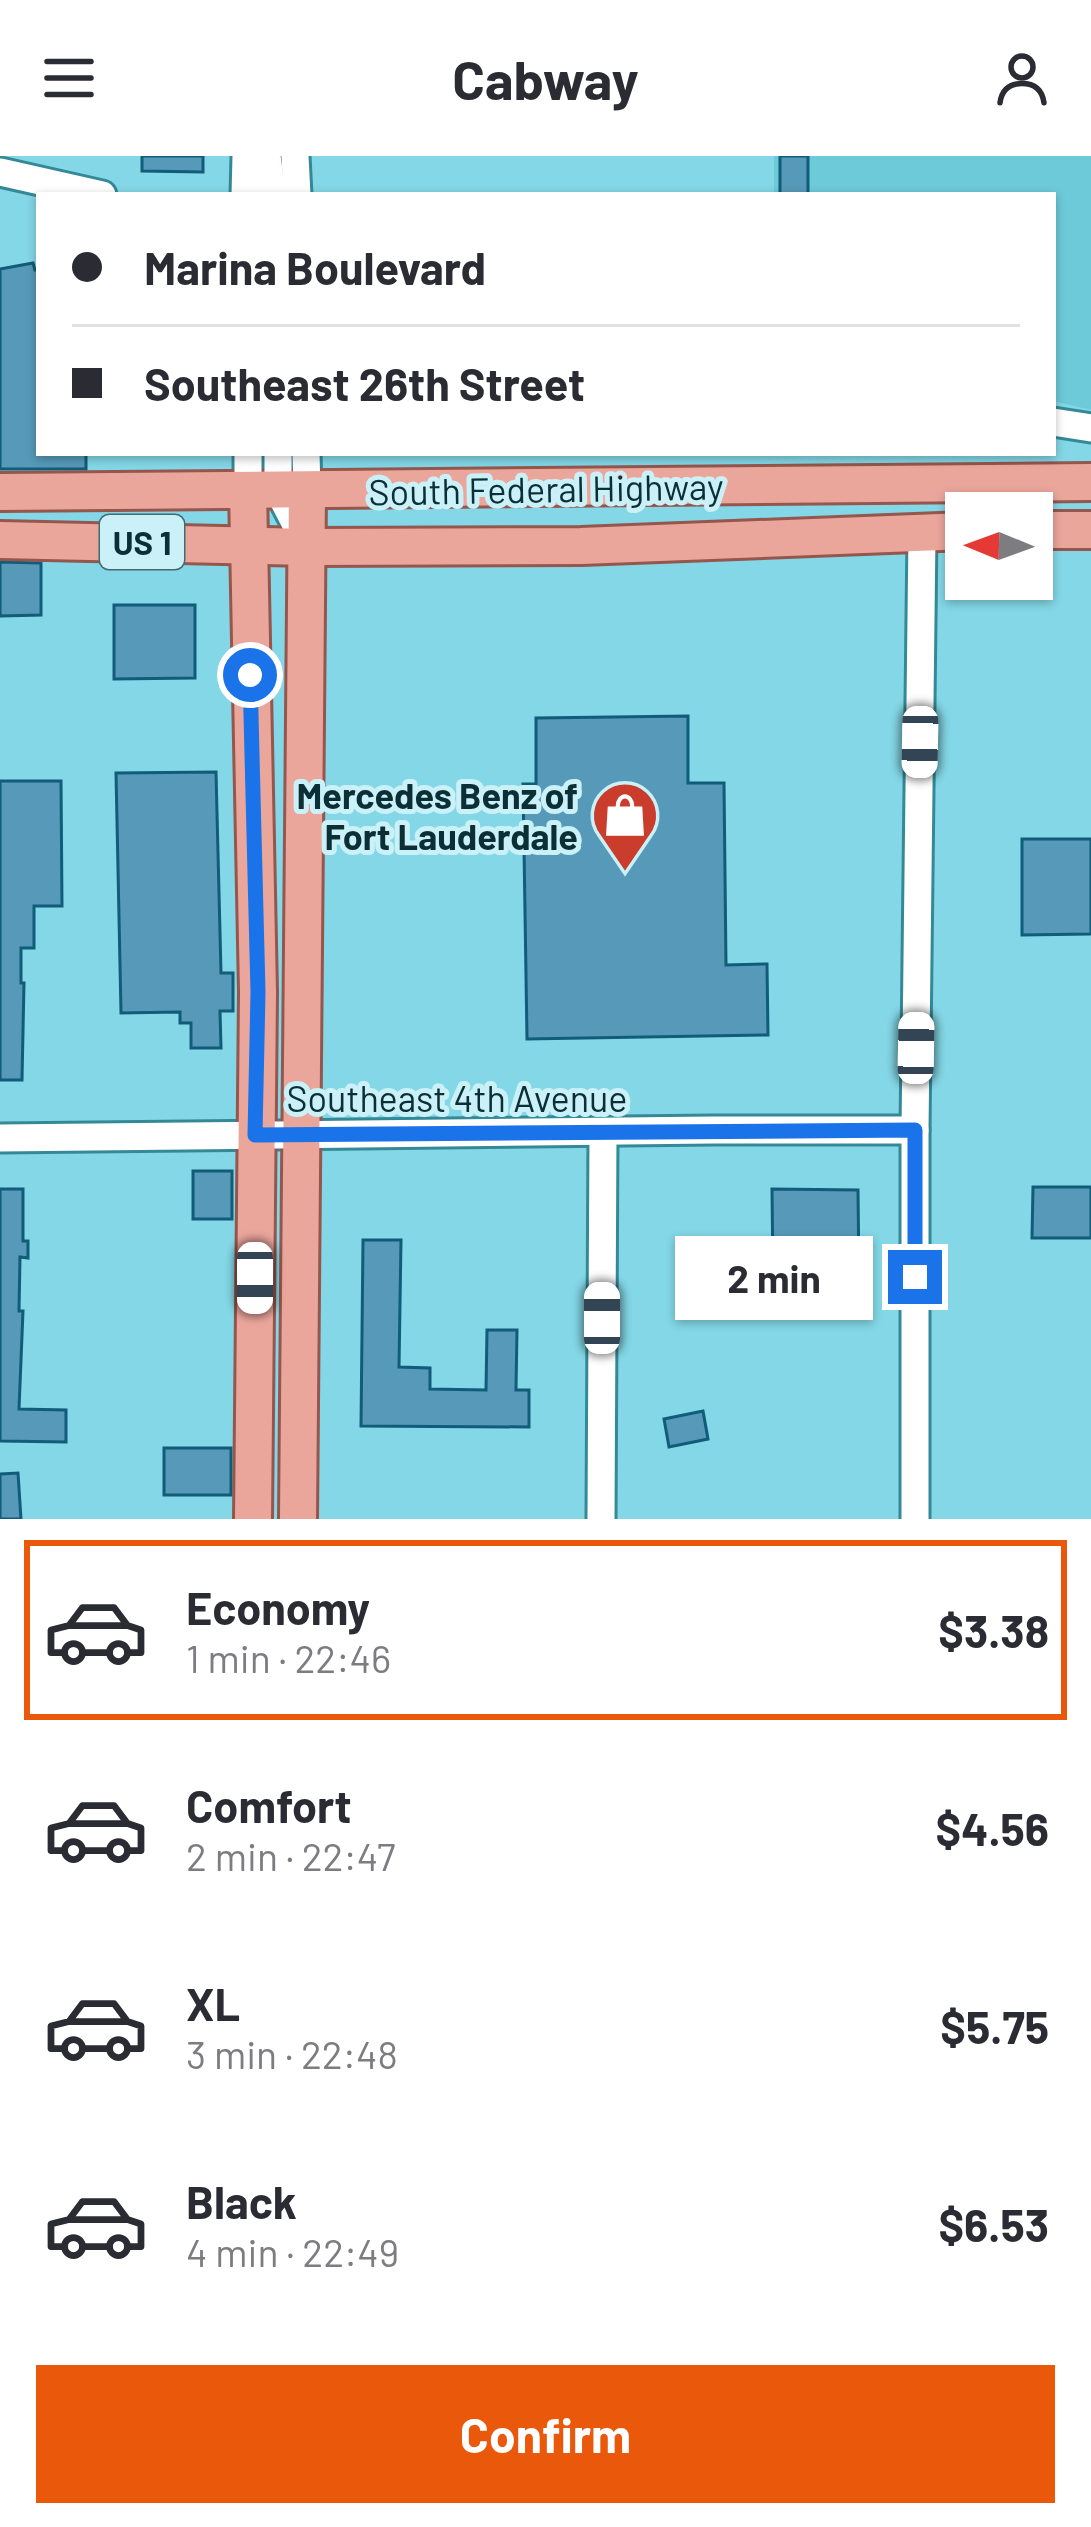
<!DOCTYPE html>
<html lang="en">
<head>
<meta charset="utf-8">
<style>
	body { margin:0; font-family:Barlow,sans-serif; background:#f2f2f3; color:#2b2b33; height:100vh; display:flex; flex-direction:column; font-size:45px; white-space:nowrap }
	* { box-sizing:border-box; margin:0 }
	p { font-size:39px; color:#7c7c81 }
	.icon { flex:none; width:66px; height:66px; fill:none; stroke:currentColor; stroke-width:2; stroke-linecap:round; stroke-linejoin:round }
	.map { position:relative; height:1363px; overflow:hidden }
	.side { display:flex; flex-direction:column; background:#fff; flex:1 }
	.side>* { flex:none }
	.banner { position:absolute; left:36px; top:36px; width:1020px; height:264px; border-radius:0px; box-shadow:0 3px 9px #0004; display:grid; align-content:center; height:264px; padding:0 36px; background:#fff }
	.needle { width:78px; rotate:271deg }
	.controls { position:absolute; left:945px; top:336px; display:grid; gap:24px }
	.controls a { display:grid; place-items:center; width:108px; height:108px; border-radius:0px; background:#fff; box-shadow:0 3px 9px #0004; font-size:60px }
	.end { position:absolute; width:54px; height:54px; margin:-27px; border:15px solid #1a73e8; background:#fff; box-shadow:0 0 0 6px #fff }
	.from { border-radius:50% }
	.bubble { position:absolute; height:84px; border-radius:0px; background:#fff; box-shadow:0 3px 9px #0004; font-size:39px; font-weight:700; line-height:84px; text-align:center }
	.car { position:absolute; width:36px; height:72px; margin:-36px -18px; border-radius:15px; box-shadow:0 0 9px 3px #0007; background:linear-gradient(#fff 24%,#345 0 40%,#fff 0 76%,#345 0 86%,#fff 0) }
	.banner b { display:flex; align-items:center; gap:42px; height:114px; font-size:45px }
	.banner b+b { border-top:3px solid #e1e1e2 }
	.banner i { width:30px; height:30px; background:#2b2b33 }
	ul { padding:21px 0 0; list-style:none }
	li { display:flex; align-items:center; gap:36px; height:180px; margin:0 24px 18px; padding:0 12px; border:6px solid transparent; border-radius:0px }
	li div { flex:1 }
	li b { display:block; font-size:45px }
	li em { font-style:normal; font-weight:700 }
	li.active { border-color:#ea580c }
	li>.icon { width:108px; height:108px; stroke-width:1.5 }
	.primary-button { display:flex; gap:24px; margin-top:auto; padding:24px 36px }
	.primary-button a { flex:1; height:138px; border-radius:0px; background:#ea580c; color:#fff; font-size:48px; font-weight:700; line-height:138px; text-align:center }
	header { display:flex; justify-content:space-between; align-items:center; height:156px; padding:0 36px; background:#fff; font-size:54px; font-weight:700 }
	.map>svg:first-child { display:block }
</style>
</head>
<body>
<header><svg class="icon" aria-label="menu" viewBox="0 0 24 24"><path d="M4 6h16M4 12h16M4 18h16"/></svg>Cabway<svg class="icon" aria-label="person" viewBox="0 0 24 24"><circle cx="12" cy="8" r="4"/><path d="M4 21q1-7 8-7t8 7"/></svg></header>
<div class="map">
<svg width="1091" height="1363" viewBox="0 0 1091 1363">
	<rect width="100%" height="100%" fill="#84d7e6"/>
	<polygon fill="#6dcad9" points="774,0 1091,0 1091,254 1053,245 1053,39 774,39"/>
	<g fill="#5699b8" stroke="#105c79" stroke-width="3">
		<polygon points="142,0 203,0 203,16 142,15"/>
		<rect x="780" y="0" width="28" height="39"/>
		<polygon points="33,107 35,114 39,114 39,297 86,297 86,313 0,313 0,113"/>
		<polygon points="0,406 41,407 41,459 0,460"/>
		<polygon points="114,449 195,449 195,522 114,523"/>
		<polygon points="688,560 688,627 724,627 726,809 767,808 768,879 527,883 523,628 536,628 536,562"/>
		<polygon points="216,616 221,817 233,817 233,855 220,855 221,892 191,892 191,867 180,867 180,856 121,857 116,617"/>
		<polygon points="0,625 61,625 62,750 34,750 34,792 21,792 21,827 24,827 22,924 0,924"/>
		<polygon points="1022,683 1091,683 1091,778 1022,779"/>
		<rect x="193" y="1015" width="39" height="48"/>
		<polygon points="1033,1031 1091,1031 1091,1082 1032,1082"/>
		<polygon points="0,1033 23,1033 23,1085 28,1085 28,1102 20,1101 19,1155 23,1155 19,1253 66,1254 66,1286 0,1285"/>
		<polygon points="772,1033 858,1034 859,1121 773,1120"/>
		<polygon points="363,1084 401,1084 399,1211 430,1212 430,1233 486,1234 487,1174 517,1174 516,1234 529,1234 529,1271 361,1270"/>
		<polygon points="703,1255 708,1283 669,1291 664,1263"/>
		<rect x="164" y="1292" width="67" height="47"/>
		<polygon points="18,1317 21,1363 0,1363 0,1318"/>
	</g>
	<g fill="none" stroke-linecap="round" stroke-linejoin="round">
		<g stroke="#348997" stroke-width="33">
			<g id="minor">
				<polyline points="267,0 272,39"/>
				<polyline points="295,0 297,39"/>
				<polyline points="0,16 102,39"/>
				<polyline points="245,39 246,0"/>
				<polyline points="1053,266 1091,272"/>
				<polyline points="248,297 248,334"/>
				<polyline points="278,297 278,334 306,388"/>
				<polyline points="306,297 307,334"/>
				<polyline points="0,982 714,974 915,974"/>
				<polyline points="601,1363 603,977"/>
				<polyline points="915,1363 915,974 922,377"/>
			</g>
		</g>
		<g stroke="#94564d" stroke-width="42">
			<g id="major">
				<polyline points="248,334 258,836 253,1363"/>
				<polyline points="0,336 1091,326"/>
				<polyline points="1032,374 1091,374"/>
				<polyline points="0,384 308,391 581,390 966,375"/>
				<polyline points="298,1363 307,334"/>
			</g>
		</g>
		<use href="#minor" stroke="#fff" stroke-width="27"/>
		<use href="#major" stroke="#eba69c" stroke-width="36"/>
	</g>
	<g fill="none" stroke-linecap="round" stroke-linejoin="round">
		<polyline stroke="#1a73e8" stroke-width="15" points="250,519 258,836 255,979 915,974 915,1121"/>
	</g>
	<defs>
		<g id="shop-pin" transform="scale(3.45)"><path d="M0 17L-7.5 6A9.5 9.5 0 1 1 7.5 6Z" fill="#ca3d2d" stroke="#caf1f8"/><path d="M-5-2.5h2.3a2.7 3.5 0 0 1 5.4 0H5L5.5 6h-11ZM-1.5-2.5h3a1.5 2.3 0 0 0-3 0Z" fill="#fff"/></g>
	</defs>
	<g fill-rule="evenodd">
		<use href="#shop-pin" x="625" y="659"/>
	</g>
	<g text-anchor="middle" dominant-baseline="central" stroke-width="10" stroke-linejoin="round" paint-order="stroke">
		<rect fill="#caf1f8" stroke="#446970" stroke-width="3" x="100" y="359" width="84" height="54" rx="9"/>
		<g font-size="33" font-weight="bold" fill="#0b2f35">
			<text x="142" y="386">US 1</text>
		</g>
		<g font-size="36" fill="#0b2f35" stroke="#caf1f8">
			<text transform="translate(546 332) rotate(-1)">South Federal Highway</text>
			<text x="457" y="941">Southeast 4th Avenue</text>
		</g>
		<g font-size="36" font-weight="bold" fill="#0b2f35" stroke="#caf1f8" text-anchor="end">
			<text x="578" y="638">Mercedes Benz of<tspan x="578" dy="41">Fort Lauderdale</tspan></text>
		</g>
	</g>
</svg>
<div class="controls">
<a><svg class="needle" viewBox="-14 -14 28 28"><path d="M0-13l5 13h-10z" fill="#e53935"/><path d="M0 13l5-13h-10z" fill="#7c7c81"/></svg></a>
</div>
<i class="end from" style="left:250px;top:519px"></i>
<i class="end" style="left:915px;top:1121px"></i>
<div class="bubble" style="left:675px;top:1080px;width:198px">2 min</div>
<i class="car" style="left:920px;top:586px;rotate:181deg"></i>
<i class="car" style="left:916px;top:892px;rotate:1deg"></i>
<i class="car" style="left:255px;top:1122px;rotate:180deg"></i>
<i class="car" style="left:602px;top:1162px;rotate:0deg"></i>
<div class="banner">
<b><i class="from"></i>Marina Boulevard</b>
<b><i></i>Southeast 26th Street</b>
</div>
</div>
<section class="side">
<ul>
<li class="active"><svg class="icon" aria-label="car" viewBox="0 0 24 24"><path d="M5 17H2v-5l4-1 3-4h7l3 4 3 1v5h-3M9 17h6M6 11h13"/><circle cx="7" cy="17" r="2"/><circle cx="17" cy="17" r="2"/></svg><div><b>Economy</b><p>1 min · 22:46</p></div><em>$3.38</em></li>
<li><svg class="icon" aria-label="car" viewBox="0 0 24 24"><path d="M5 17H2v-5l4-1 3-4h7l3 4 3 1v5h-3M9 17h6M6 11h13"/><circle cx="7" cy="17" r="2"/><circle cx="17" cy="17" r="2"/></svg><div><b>Comfort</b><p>2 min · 22:47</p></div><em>$4.56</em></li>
<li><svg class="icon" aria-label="car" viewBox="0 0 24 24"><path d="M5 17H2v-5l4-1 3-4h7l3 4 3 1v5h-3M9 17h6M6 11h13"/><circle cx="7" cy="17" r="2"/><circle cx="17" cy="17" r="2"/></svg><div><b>XL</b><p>3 min · 22:48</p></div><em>$5.75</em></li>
<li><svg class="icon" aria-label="car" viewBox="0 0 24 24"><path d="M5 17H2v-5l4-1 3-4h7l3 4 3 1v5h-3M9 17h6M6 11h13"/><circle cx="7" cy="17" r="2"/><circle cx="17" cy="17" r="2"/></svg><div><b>Black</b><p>4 min · 22:49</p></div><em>$6.53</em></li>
</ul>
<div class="primary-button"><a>Confirm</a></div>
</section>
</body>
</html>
